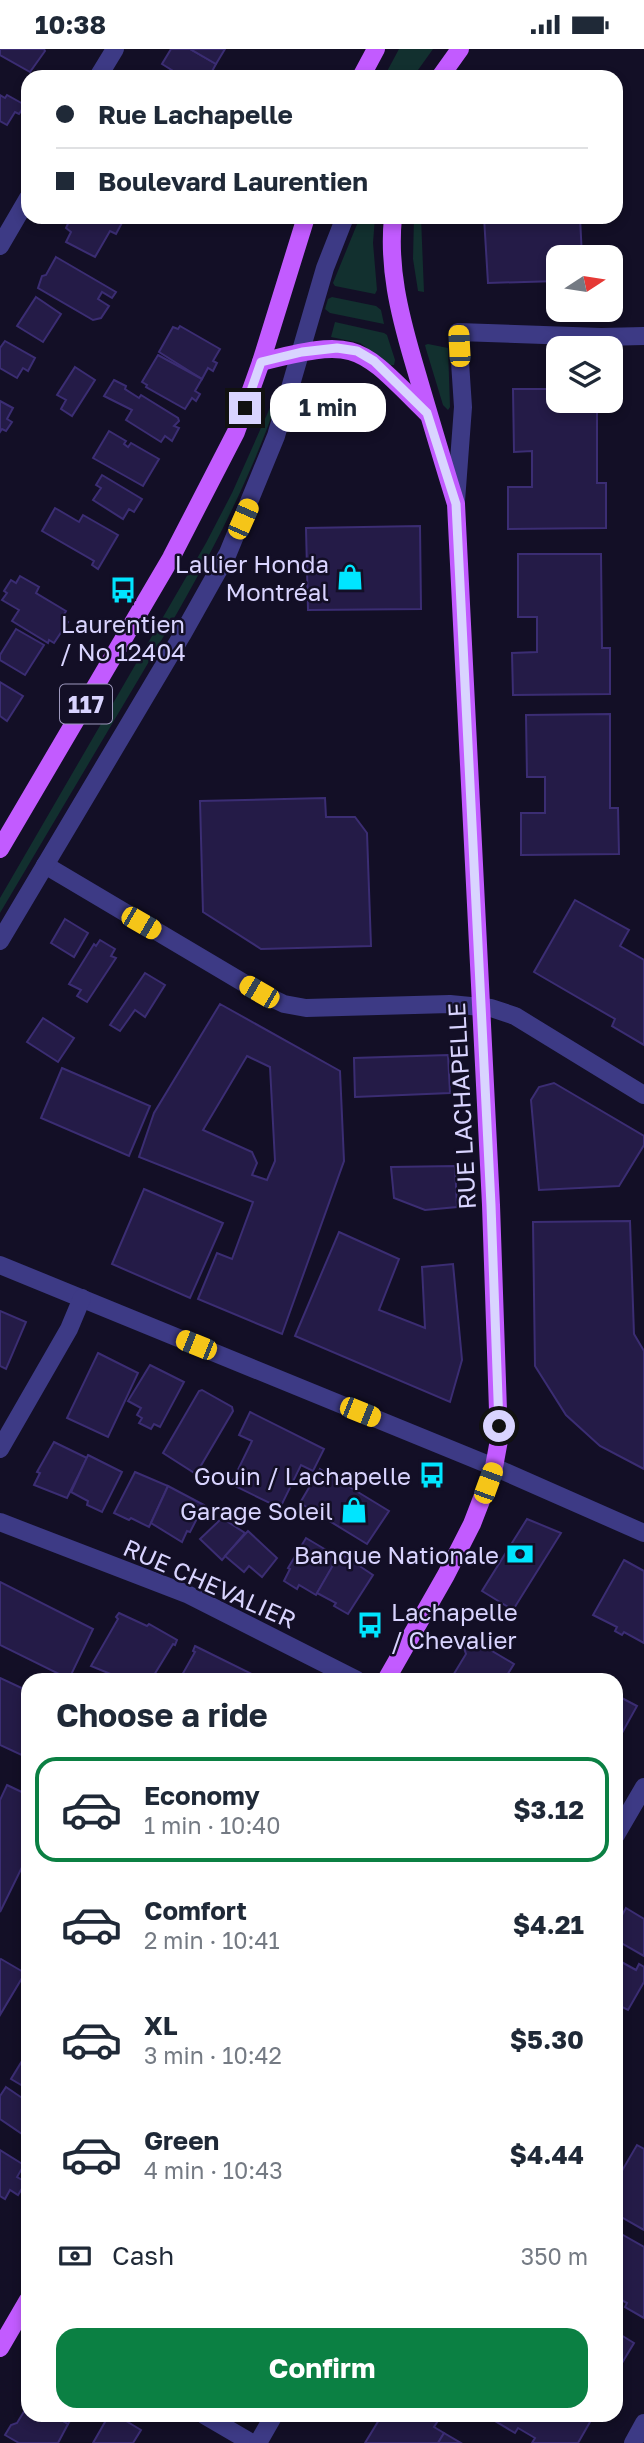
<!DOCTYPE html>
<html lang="en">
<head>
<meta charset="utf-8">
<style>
	body { margin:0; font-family:"Golos Text",sans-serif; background:#f6f6f7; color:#1f2937; height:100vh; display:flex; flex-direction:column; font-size:26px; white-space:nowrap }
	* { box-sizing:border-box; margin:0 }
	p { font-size:23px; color:#747a83 }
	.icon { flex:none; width:38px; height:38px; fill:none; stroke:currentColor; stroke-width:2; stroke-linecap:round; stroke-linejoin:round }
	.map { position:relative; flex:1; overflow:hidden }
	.panel { position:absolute; left:21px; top:1624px; width:602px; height:749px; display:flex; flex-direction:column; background:#fff; border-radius:21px; box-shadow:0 4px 10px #0003 }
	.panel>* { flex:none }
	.hud { position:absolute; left:21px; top:21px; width:602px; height:154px; border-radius:21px; box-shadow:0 4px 10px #0003; display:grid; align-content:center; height:154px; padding:0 35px; background:#fff }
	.needle { width:46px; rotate:78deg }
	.fabs { position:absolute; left:546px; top:196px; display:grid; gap:14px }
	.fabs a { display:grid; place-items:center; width:77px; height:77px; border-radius:14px; background:#fff; box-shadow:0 4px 10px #0003; font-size:35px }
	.end { position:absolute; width:32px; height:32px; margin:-16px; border:9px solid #d9d4ff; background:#111; box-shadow:0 0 0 4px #111 }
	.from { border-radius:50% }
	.bubble { position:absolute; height:49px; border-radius:21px; background:#fff; box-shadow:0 4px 10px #0003; font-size:23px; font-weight:700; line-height:49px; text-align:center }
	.car { position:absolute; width:21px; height:42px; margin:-21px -10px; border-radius:9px; box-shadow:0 0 5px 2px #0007; background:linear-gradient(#f5c518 24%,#345 0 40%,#f5c518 0 76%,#345 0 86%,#f5c518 0) }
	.hud b { display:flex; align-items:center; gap:24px; height:66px; font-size:26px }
	.hud b+b { border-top:2px solid #e0e1e3 }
	.hud i { width:18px; height:18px; background:#1f2937 }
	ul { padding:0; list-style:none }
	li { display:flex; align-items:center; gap:21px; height:105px; margin:0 14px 10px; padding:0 21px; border:4px solid transparent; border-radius:21px }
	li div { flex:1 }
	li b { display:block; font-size:26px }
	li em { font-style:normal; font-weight:700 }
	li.active { border-color:#0b8043 }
	li>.icon { width:63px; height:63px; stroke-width:1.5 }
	h2 { padding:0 35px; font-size:32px; line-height:84px }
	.pay { display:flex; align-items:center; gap:18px; height:77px; padding:0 35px; font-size:26px }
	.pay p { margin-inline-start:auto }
	.primary-button { display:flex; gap:14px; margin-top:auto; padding:14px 35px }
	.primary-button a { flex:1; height:80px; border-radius:21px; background:#0b8043; color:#fff; font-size:28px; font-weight:700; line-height:80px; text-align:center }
	.status { display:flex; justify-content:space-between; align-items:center; height:49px; padding:0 35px; background:#fff; direction:ltr }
	.status svg { height:19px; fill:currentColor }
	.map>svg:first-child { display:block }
</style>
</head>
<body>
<div class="status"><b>10:38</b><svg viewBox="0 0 49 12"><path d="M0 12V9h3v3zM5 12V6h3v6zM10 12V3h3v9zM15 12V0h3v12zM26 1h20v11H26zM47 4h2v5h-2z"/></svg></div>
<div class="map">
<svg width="644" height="2394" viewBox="0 0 644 2394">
	<rect width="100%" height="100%" fill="#130f26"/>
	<g fill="#12302f">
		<polygon points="399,0 433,0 413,28 384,28"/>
		<polygon points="360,168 375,168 373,194 377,241 375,245 335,237 333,234"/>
		<polygon points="414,168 421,168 424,243 418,242 413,210"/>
		<polygon points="332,248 376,257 381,261 384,275 330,264 325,260 328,250"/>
		<polygon points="335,273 384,284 387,286 395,311 394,316 390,316 360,294 331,288"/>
		<polygon points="428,295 448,299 450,358 448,361 443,356 426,300 425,296"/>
		<path d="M 277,343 L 280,343 C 247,443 197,531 144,621 C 96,702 48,783 0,864 L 0,849 L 206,494 L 232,444 Z"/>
	</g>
	<g fill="#241b47" stroke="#3b2d73" stroke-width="2" fill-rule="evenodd">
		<polygon points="0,0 44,0 45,2 30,23 0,6"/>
		<polygon points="171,0 190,0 216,15 209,28 183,28 162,15"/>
		<polygon points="190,0 225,0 216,15"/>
		<polygon points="0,46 5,49 7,46 25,56 19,65 15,63 7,76 0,72"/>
		<polygon points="71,168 90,168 94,170 95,168 121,168 124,170 116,185 110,182 95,208 66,193 71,183 66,179"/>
		<polygon points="484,168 580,168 582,208 558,208 558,232 488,234"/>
		<polygon points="56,208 116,243 112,249 102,243 98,250 109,257 101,269 93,271 38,239 42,227 46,226"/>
		<polygon points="36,248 61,265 43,293 17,277"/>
		<polygon points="180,277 220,300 213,312 217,314 213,322 208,319 202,330 159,303 173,278 178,280"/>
		<polygon points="5,292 35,309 28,322 23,319 17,329 0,319 0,299"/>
		<polygon points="158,306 202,330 195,342 200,345 196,352 192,349 185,360 146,338 147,336 142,333"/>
		<polygon points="75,318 95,331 72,367 61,360 66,351 57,346"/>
		<polygon points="114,331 126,337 125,340 139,349 141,346 178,369 179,372 174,377 179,379 172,392 165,387 161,393 126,371 132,361 104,347"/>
		<polygon points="513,340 558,340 558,352 597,352 597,434 606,434 606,479 508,480 508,438 532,438 532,402 514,403"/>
		<polygon points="0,352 13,359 7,370 12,373 6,382 2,380 0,383"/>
		<polygon points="109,382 126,392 124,395 128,398 131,394 159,410 143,437 93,409"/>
		<polygon points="102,426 142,450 134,463 129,460 123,470 93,451 101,439 96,436"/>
		<polygon points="55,459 79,473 83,466 118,486 98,520 92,516 94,512 42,482"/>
		<polygon points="420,477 421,560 308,561 306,479"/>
		<polygon points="518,505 601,505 602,599 610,599 610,645 513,646 512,604 537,603 537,568 518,568"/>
		<polygon points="20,527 39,538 36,544 66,562 62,569 68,573 54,594 49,591 48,594 12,572 19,561 2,551 7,544 4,542 11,531 16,534"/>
		<polygon points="16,580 44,596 25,626 0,611 0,606"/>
		<polygon points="0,633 23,647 7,672 0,667"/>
		<polygon points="610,665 610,759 618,759 619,805 521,806 521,764 545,764 545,728 527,728 526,666"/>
		<polygon points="325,749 326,768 355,768 367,784 371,897 261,900 203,863 200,752"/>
		<polygon points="575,851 629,881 620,897 644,911 644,996 612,977 615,970 534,923"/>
		<polygon points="65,870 88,884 74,908 51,894"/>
		<polygon points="100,891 115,900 111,907 116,909 87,953 77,947 81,941 69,935 94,895 96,897"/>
		<polygon points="145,924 165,936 145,968 135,961 120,982 110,976"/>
		<path d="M 220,955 L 340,1022 L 344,1112 L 282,1285 L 198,1250 L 217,1204 L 232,1210 L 253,1153 L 139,1108 L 154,1064 ZM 247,1007 L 270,1018 L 275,1112 L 267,1131 L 252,1126 L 257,1114 L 252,1103 L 203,1081 Z"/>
		<polygon points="43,969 74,989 58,1013 27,993"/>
		<polygon points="448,1006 450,1044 355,1048 354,1009"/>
		<polygon points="62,1019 150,1057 129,1107 41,1069"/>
		<polygon points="554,1034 644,1087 644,1096 619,1137 539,1141 531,1051 539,1038"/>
		<polygon points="455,1117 457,1158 425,1161 394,1149 391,1118"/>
		<polygon points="144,1140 223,1174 190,1249 112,1215"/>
		<polygon points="630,1172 634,1285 644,1302 644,1420 600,1397 566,1366 535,1317 533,1173"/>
		<polygon points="339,1183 399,1210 379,1261 425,1279 422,1218 453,1215 462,1311 450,1353 295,1287"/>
		<polygon points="0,1262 26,1273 6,1320 0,1317"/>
		<polygon points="98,1304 138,1324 108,1388 67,1369"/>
		<polygon points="150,1316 184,1333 160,1378 154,1375 151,1380 139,1374 142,1369 137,1366 141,1359 128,1352"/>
		<polygon points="202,1341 232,1358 233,1362 196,1425 163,1404 199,1342"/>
		<polygon points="250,1363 324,1400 313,1422 301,1416 280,1459 231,1435 252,1392 239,1386"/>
		<polygon points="54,1393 87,1409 67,1449 34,1436 40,1424 37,1423"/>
		<polygon points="88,1406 122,1423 102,1463 87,1456 88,1452 71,1443"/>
		<polygon points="320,1420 389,1462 367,1495 300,1454"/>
		<polygon points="135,1423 168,1437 149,1478 131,1469 129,1471 114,1464"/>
		<polygon points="168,1437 204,1456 190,1483 187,1482 182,1493 151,1474"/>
		<polygon points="222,1469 245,1484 222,1511 200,1490"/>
		<polygon points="527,1470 561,1484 513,1561 482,1542"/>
		<polygon points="248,1482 277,1509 262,1528 249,1517 244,1523 225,1507"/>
		<polygon points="306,1489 338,1508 316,1546 299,1536 297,1540 284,1532 290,1520 288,1519"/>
		<polygon points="340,1504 373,1526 348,1565 334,1557 336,1554 317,1544"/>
		<polygon points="624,1511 644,1522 644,1594 624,1583 622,1586 615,1582 617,1578 593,1566"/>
		<polygon points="0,1533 93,1580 69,1630 0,1596"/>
		<polygon points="119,1564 147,1577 149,1575 177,1591 175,1596 173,1595 151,1631 125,1631 91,1617 118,1570 116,1568"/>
		<polygon points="470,1589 514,1615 504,1631 458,1631 452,1628 466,1605 464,1599"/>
		<polygon points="195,1597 264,1631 191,1631 182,1626 195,1603 193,1602"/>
		<polygon points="0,1629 28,1642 28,1709 0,1696"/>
		<polygon points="616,1646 637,1657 622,1684 616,1681"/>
		<polygon points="7,1736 28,1746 28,1806 0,1863 0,1751"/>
		<polygon points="626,1859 644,1870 644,1907 616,1891 616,1877"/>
		<polygon points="1,1910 25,1924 0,1966 0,1911"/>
		<polygon points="616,1910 636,1921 639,1915 644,1918 644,1933 628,1961 616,1955"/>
		<polygon points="22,2012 28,2016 28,2040 11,2030"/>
		<polygon points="6,2038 28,2053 28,2089 0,2070 0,2047"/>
		<polygon points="637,2096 644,2100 644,2181 616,2165 616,2132"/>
		<polygon points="0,2101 24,2116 17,2128 26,2133 18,2146 10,2141 5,2150 0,2147"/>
		<polygon points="616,2182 644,2198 644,2269 625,2258 627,2254 616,2248"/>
		<polygon points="616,2283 634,2294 616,2324"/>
		<polygon points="28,2356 28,2366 53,2366 68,2375 58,2394 19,2394 5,2386 11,2376 17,2374"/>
		<polygon points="53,2366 74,2366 68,2375"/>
		<polygon points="109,2366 116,2366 141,2381 133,2394 93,2394"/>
		<polygon points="382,2366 438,2366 441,2367 434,2378 444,2384 438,2394 365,2394"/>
		<polygon points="485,2366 594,2366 578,2394 532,2394 535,2389 518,2379 515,2384"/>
		<polygon points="444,2384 461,2394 438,2394"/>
	</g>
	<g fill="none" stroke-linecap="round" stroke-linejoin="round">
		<g stroke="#3d3a85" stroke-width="18">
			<polyline points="98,28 115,0"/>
			<polyline points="0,197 28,149"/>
			<polyline points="456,452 463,358 458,283 601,288 644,287"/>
			<polyline points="45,816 259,943 284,955 306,959 450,955 491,959 515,967 644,1046"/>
			<polyline points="0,892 182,586 228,504 276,387 325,219 345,168"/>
			<polyline points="0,1216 494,1418 644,1484"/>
			<polyline points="0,1400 69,1280 82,1249"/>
			<polyline points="0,1473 187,1545 357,1631"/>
			<polyline points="616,1786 644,1738"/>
			<polyline points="204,2366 252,2394"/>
			<polyline points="258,2394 274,2366"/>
			<polyline points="633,2394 644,2374"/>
		</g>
		<g stroke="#c25bff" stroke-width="18">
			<polyline points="361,28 376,0"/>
			<polyline points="440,28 460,0"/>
			<path d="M 261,313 C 359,288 358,296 427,364"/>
			<polyline points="0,800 171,509 236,383 261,313 306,168"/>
			<path d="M 386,1631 L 446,1526 L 472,1475 L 494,1418 L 499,1391 L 491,1156 L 456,455 C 441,407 427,359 413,311 C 399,263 388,218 393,168"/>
			<polyline points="0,2299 28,2251"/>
		</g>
	</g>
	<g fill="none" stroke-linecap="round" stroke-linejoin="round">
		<polyline stroke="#d9d4ff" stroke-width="9" points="245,359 261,313 302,303 337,299 357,302 374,312 427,364 456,455 491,1156 499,1377"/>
	</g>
	<defs>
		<g id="shop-bare" transform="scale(2.1)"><path d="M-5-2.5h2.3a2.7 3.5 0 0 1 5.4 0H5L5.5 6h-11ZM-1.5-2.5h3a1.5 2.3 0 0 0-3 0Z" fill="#00e5ff" stroke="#130f26" stroke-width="2.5" paint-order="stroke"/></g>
		<g id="bus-bare" transform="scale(2.1)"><path d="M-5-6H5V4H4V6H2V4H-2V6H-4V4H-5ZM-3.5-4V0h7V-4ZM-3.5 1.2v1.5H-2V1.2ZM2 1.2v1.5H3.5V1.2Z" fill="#00e5ff" stroke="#130f26" stroke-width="2.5" paint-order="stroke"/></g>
		<g id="bank-bare" transform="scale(2.1)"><path d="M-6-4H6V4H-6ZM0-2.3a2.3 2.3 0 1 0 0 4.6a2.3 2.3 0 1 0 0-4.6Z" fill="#00e5ff" stroke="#130f26" stroke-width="2.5" paint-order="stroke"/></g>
	</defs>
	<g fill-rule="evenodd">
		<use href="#shop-bare" x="350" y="528"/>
		<use href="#bus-bare" x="123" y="541"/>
		<use href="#bus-bare" x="432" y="1426"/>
		<use href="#shop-bare" x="354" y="1461"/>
		<use href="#bank-bare" x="520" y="1505"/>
		<use href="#bus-bare" x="370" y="1576"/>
	</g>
	<g text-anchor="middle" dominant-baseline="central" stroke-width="5" stroke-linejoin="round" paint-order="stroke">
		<rect fill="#130f26" stroke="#9e99be" stroke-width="2" x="60" y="635.5" width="52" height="39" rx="5"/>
		<g font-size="23" font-weight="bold" fill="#d9d4ff">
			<text x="86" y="655">117</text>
		</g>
		<g font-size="24" fill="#d9d4ff" stroke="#130f26" text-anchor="end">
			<text x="329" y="514">Lallier Honda<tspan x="329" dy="28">Montréal</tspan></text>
			<text x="123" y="574" text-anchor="middle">Laurentien<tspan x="123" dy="28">/ No 12404</tspan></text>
			<text x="411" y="1426">Gouin / Lachapelle</text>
			<text x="333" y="1461">Garage Soleil</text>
			<text x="499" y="1505">Banque Nationale</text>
			<text x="391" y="1562" text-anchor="start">Lachapelle<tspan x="391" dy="28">/ Chevalier</tspan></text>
		</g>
		<g font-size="24" fill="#d9d4ff" stroke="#130f26">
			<text transform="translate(461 1057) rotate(-93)">RUE LACHAPELLE</text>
			<text transform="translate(210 1534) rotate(24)">RUE CHEVALIER</text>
		</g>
	</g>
</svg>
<div class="fabs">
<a><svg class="needle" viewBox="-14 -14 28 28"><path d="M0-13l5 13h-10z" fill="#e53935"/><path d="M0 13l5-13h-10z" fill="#747a83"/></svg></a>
<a><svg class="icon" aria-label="layers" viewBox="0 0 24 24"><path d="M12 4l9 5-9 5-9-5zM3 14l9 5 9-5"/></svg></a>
</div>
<i class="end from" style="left:499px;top:1377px"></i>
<i class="end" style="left:245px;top:359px"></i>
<div class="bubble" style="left:270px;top:334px;width:116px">1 min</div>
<i class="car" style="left:459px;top:297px;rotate:357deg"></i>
<i class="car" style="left:243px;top:470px;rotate:24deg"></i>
<i class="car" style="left:141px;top:874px;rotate:120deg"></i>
<i class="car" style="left:259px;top:943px;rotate:300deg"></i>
<i class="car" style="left:196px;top:1296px;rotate:292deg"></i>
<i class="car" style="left:360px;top:1363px;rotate:112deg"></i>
<i class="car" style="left:488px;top:1434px;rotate:20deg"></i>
<div class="hud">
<b><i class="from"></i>Rue Lachapelle</b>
<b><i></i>Boulevard Laurentien</b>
</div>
<section class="panel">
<h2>Choose a ride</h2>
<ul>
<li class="active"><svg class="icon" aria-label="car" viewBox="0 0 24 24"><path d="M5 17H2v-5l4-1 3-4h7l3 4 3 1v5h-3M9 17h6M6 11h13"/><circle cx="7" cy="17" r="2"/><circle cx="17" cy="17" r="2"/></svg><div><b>Economy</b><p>1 min · 10:40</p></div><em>$3.12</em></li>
<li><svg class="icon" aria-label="car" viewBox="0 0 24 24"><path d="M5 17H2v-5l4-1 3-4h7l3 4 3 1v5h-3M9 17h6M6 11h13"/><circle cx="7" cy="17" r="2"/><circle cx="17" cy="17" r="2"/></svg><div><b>Comfort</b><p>2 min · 10:41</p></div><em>$4.21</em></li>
<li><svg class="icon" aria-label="car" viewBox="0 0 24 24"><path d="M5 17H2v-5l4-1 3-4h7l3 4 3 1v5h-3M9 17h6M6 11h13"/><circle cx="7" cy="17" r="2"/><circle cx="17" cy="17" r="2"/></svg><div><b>XL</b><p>3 min · 10:42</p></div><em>$5.30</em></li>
<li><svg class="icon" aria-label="car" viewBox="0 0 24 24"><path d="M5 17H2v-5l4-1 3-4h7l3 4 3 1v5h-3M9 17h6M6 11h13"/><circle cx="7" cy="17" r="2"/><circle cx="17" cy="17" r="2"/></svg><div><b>Green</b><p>4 min · 10:43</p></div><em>$4.44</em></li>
</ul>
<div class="pay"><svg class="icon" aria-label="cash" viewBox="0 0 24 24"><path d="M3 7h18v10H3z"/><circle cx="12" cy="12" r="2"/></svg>Cash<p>350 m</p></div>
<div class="primary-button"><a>Confirm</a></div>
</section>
</div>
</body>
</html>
